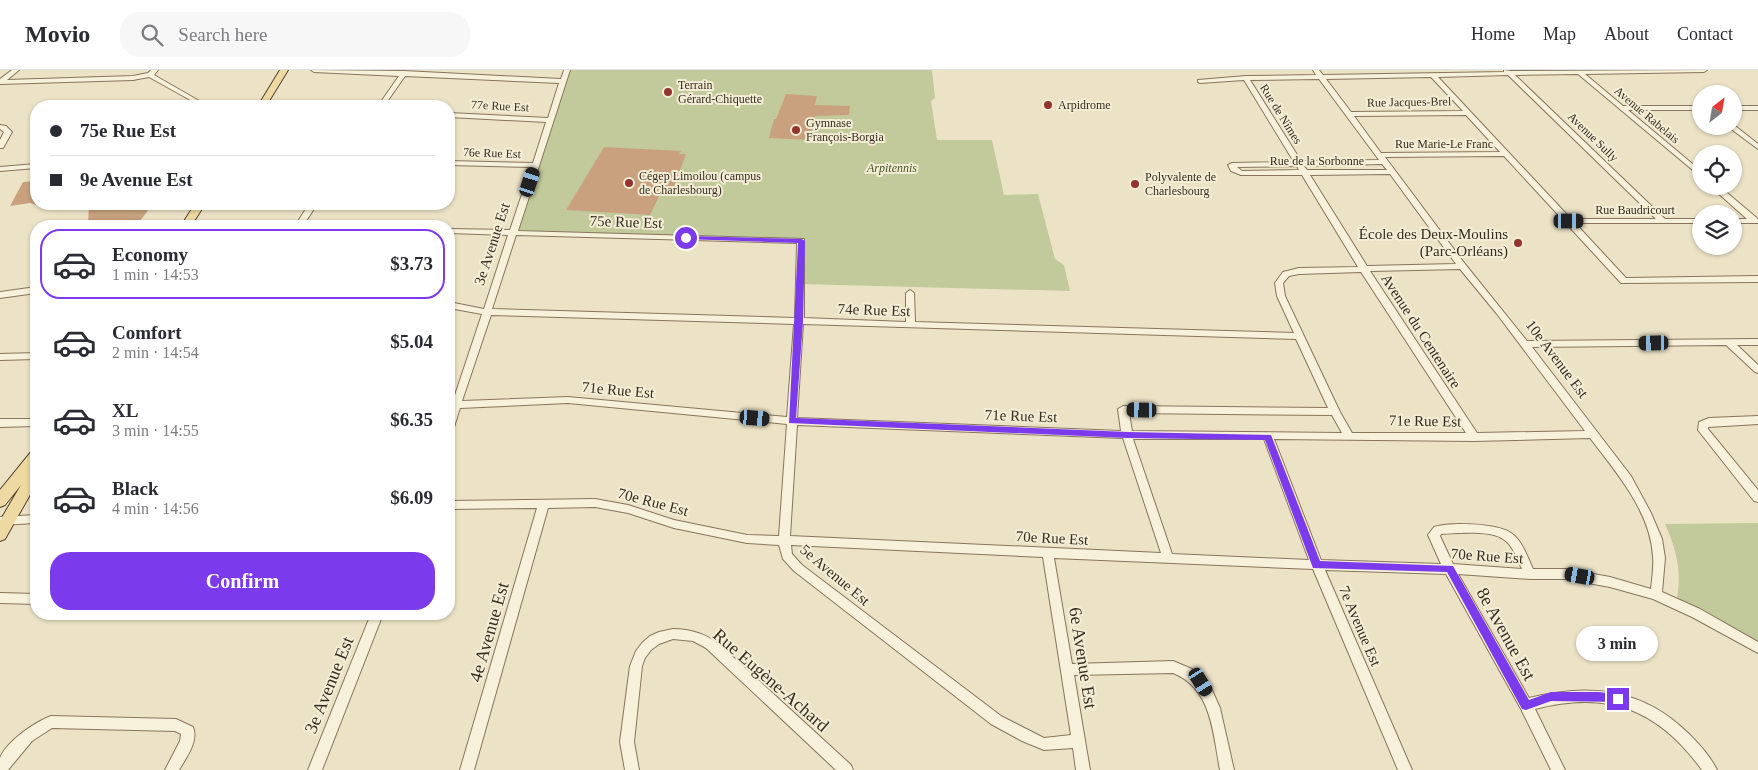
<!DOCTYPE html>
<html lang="en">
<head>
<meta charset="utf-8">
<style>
	body { margin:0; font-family:"Times New Roman",serif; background:#f7f7f7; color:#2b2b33; height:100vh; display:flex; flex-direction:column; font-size:19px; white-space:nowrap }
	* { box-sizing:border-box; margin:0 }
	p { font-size:16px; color:#7c7c81 }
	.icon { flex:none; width:28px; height:28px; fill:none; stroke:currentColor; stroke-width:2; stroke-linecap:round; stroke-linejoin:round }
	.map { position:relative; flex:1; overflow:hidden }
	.drawer { position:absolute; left:30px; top:150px; width:425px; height:400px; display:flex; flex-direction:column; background:#fff; border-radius:20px; box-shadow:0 1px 4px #0004 }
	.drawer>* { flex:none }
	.top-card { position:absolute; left:30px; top:30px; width:425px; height:110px; border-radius:20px; box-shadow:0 1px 4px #0004; display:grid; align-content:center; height:110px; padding:0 20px; background:#fff }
	.needle { width:32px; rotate:31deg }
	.controls { position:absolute; left:1692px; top:15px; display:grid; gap:10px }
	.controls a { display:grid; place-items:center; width:50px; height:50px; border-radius:50%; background:#fff; box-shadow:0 1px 4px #0004; font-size:25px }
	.end { position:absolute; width:22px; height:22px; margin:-11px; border:6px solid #7c3aed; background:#fff; box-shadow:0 0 0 2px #fff }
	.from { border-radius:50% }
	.bubble { position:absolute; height:35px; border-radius:18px; background:#fff; box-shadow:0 1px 4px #0004; font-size:16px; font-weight:700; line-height:35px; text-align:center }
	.car { position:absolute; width:15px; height:30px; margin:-15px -8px; border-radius:6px; box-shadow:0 0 4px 1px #0007; background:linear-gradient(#222 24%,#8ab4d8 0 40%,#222 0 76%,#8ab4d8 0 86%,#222 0) }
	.top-card b { display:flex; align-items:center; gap:18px; height:48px; font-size:19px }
	.top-card b+b { border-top:1px solid #e1e1e2 }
	.top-card i { width:12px; height:12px; background:#2b2b33 }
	ul { padding:9px 0 0; list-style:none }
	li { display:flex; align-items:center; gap:15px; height:70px; margin:0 10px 8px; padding:0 10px; border:2px solid transparent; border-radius:20px }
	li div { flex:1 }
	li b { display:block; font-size:19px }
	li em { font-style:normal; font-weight:700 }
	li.selected { border-color:#7c3aed }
	li>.icon { width:45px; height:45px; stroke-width:1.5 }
	.button { display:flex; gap:10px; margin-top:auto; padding:10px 20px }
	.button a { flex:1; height:58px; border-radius:20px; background:#7c3aed; color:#fff; font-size:20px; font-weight:700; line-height:58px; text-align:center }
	header { display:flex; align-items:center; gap:30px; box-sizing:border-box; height:70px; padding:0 25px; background:#fff; border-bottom:1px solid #e1e1e2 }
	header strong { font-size:24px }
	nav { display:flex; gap:28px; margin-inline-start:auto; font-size:18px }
	.search { width:350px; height:45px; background:#f7f7f7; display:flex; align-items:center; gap:12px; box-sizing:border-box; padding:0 18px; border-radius:20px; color:#7c7c81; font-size:19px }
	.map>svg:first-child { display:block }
</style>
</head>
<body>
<header>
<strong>Movio</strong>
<div class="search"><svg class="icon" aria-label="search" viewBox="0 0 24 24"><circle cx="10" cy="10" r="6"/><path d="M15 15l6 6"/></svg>Search here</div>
<nav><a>Home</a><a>Map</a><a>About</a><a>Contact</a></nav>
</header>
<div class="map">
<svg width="1758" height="700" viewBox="0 0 1758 700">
	<rect width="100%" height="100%" fill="#ece3c7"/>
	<g fill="#c2ca9b">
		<polygon points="567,0 932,0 935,28 931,31 937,70 992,70 1004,125 1038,124 1055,189 1064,195 1070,221 800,214 801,172 513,163"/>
		<path d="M 1758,453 L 1758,572 L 1685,535 L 1677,528 C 1682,500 1676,479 1665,454 Z"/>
	</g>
	<g fill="#c9a17e">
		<polygon points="786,24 817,26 815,35 850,36 849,45 815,46 810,70 769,68 774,49 776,49"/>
		<polygon points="604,77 681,81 679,84 686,84 673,119 663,118 650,145 566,140"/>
		<polygon points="36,111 36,135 30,133 10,136 23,112"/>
		<polygon points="89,134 153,134 136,156 88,156"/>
	</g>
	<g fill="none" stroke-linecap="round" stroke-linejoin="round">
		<g stroke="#87755d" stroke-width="2">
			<g id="minor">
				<polygon points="12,0 19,0 7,10 133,6 148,3 151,0 158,0 154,5 208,36 201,36 149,7 133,10 0,14 0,9"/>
				<path d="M 311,0 L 404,1 L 561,9 L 564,0 L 570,0 L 518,161 L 804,169 L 804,248 L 906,252 L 906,223 L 910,220 L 914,223 L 915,252 L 1294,263 L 1277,226 L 1275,213 L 1283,202 L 1299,198 L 1358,197 L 1302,105 L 1241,105 L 1231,101 L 1228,95 L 1232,93 L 1294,92 L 1244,10 L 1200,13 L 1198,12 L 1198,10 L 1246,6 L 1316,5 L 1313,0 L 1319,0 L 1323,5 L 1504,2 L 1504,0 L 1511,1 L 1707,0 L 1704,2 L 1585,4 L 1623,36 L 1701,36 L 1701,40 L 1628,40 L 1701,101 L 1701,107 L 1578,4 L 1515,5 L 1665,149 L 1701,149 L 1701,153 L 1575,153 L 1626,208 L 1758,206 L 1758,212 L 1621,213 L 1504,86 L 1385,87 L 1465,194 L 1527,271 L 1758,269 L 1758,275 L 1737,275 L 1758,295 L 1758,303 L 1755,302 L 1726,275 L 1532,277 L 1631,406 L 1651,443 L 1662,469 L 1665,488 L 1662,522 L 1700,539 L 1758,572 L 1758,583 L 1692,547 L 1653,529 L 1610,517 L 1566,509 L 1530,509 L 1458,504 L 1529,628 C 1590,613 1643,618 1689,664 C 1699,674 1711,687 1717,700 L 1702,700 C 1658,639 1608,620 1535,639 L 1565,700 L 1551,700 L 1521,639 L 1446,504 L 1325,500 L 1412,700 L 1398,700 L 1313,499 L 1054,488 L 1072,594 L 1173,591 L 1192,599 L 1203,608 L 1212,620 L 1220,638 L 1234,700 L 1220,700 C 1213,664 1212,618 1173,603 L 1074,605 L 1090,700 L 1076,700 L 1073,678 L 1044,680 L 1022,671 L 991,654 L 794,501 L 783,489 L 779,475 L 747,473 L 674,458 L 628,443 L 595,437 L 548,438 L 474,700 L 460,700 L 537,438 L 449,439 L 449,431 L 595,429 L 628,435 L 674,450 L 747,465 L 779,466 L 787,354 L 568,333 L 460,338 L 454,357 L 453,360 L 449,361 L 450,338 L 449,338 L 449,332 L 453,331 L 482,244 L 449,238 L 449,232 L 484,239 L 508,165 L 449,163 L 449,159 L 510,160 L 531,97 L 449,95 L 449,91 L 533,93 L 546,52 L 449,47 L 449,43 L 548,48 L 559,13 L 405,6 L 384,36 L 378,36 L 399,6 L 314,2 ZM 1508,5 L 1656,149 L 1571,149 L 1438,7 ZM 1431,7 L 1463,41 L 1351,42 L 1326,9 ZM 1319,9 L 1379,90 L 1301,91 L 1250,10 ZM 1466,45 L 1500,82 L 1381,83 L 1354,46 ZM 1382,94 L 1387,100 L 1307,100 L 1304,96 ZM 1297,96 L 1299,100 L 1242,101 L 1237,97 ZM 1390,104 L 1456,194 L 1367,196 L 1310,105 ZM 516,165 L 797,173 L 795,248 L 492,239 ZM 1460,199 L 1497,244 L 1585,361 L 1477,363 L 1370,201 ZM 1361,202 L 1466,363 L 1352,363 L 1340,342 L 1285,226 L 1283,213 L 1289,206 L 1299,204 ZM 491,245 L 794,254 L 787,347 L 568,327 L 462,331 ZM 803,254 L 1296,269 L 1328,338 L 1123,336 L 1118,339 L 1121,361 L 797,348 ZM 1129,343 L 1332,345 L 1342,363 L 1132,361 ZM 797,355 L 1123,368 L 1161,483 L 790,466 ZM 1590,368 C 1616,402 1651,442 1653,487 C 1654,497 1652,508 1651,519 L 1610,507 L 1566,499 L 1533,499 C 1528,488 1522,470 1511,463 C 1497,453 1450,452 1434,457 L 1428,465 L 1441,494 L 1321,490 L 1274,369 L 1474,371 ZM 1133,369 L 1264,369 L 1309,490 L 1172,484 ZM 1441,464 C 1456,463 1491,460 1503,469 C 1513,475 1517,489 1522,499 L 1453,494 L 1440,466 ZM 791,475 L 1043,487 L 1071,665 L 1044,668 L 1001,646 L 802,495 L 792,484 Z"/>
				<rect x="1734" y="36" width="24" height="4"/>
				<polygon points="0,55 6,56 12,62 3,78 0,78 0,70 4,62 0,59"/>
				<polygon points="1734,55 1758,74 1758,79 1727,56"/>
				<polygon points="36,94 36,98 0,101 0,97"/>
				<polygon points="1710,116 1719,116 1758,149 1758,153 1734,153 1734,149 1747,149"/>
				<polygon points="309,134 317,134 303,156 295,156"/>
				<polygon points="36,217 36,223 0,228 0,222"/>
				<polygon points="36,283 36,289 0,290 0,284"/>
				<polygon points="1758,346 1758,354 1708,357 1708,359 1758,420 1758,432 1754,431 1698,360 1699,352 1709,348"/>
				<polygon points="0,349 36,349 36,356 0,357"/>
				<polygon points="36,445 36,453 0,455 0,447"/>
				<polygon points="0,523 36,524 36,534 0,533"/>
				<polygon points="371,544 383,544 322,700 308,700"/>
				<path d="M 673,559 C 691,559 706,564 720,575 L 851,695 L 853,700 L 836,700 L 706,578 L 693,571 L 673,569 L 659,574 L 651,580 L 645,588 L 642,596 L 634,672 L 639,700 L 625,700 L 620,672 L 630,596 L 636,581 L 642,573 L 650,566 L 659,562 Z"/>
				<path d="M 51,646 L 176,649 L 193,657 C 199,671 186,688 179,700 L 165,700 L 180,671 L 181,664 L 175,661 L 52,658 L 32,671 L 8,700 L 0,700 C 0,697 0,691 0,688 C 7,671 35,652 51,646 Z"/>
			</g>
		</g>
		<g stroke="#554431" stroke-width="2">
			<g id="major">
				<polygon points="280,0 288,0 266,36 258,36"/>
				<polygon points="195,134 205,134 191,156 181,156"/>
				<polygon points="36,381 36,414 5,469 0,471 0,451 21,415 5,435 0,437 0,420 31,382"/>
			</g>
		</g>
		<use href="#minor" fill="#f7f0da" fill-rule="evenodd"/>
		<use href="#major" fill="#edd9a1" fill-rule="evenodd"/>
	</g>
	<polygon fill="#7c3aed" points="686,166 802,169 805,171 803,251 796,348 1128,362 1271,365 1320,491 1453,496 1529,630 1551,622 1599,622 1621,625 1621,632 1551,631 1526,640 1522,639 1447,502 1313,498 1265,370 1128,368 789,353 798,173 684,169"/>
	<g fill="#933430" stroke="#f4edd6" stroke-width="2">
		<circle cx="668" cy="22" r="5"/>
		<circle cx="1048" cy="35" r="5"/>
		<circle cx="796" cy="60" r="5"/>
		<circle cx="629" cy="113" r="5"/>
		<circle cx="1135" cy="114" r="5"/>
		<circle cx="1518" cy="173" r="5"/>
	</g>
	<g text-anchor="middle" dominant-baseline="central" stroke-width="4" stroke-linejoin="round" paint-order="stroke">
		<g font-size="12" fill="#382d20" stroke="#f4edd6" text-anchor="start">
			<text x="678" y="15">Terrain<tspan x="678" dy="14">Gérard-Chiquette</tspan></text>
			<text x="1058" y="35">Arpidrome</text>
			<text x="806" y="53">Gymnase<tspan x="806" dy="14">François-Borgia</tspan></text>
			<text x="639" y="106">Cégep Limoilou (campus<tspan x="639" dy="14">de Charlesbourg)</tspan></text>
			<text x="1145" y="107">Polyvalente de<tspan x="1145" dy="14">Charlesbourg</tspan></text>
		</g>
		<g font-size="12" fill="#382d20" stroke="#f4edd6">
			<text transform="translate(1409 32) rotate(-1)">Rue Jacques-Brel</text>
			<text transform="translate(500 36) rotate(3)">77e Rue Est</text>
			<text transform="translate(1281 44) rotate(58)">Rue de Nîmes</text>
			<text transform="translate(1647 45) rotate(40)">Avenue Rabelais</text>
			<text transform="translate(1593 67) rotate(44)">Avenue Sully</text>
			<text x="1444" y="74">Rue Marie-Le Franc</text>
			<text transform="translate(492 83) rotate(2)">76e Rue Est</text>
			<text x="1317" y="91">Rue de la Sorbonne</text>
			<text x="1635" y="140">Rue Baudricourt</text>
		</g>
		<g font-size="12" font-style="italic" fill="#465427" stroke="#f4edd6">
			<text x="892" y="98">Arpitennis</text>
		</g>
		<g font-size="15" fill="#382d20" stroke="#f4edd6">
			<text transform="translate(626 152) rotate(2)">75e Rue Est</text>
			<text transform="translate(492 174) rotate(-72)">3e Avenue Est</text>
			<text transform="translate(874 240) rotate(2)">74e Rue Est</text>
			<text transform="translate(1421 261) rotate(57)">Avenue du Centenaire</text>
			<text transform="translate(1557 289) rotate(53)">10e Avenue Est</text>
			<text transform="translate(618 320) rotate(5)">71e Rue Est</text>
			<text transform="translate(1021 346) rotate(2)">71e Rue Est</text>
			<text transform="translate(1425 351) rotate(1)">71e Rue Est</text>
			<text transform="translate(653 432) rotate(15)">70e Rue Est</text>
			<text transform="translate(1052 468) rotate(3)">70e Rue Est</text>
			<text transform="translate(1487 486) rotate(4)">70e Rue Est</text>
			<text transform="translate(835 505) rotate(40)">5e Avenue Est</text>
			<text transform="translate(1360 556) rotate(67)">7e Avenue Est</text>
		</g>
		<g font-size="15" fill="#382d20" stroke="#f4edd6" text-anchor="end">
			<text x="1508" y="164">École des Deux-Moulins<tspan x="1508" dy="17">(Parc-Orléans)</tspan></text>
		</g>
		<g font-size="18" fill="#382d20" stroke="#f4edd6">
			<text transform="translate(489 562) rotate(-74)">4e Avenue Est</text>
			<text transform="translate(1506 564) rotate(61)">8e Avenue Est</text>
			<text transform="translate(1083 588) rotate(81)">6e Avenue Est</text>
			<text transform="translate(771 610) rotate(41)">Rue Eugène-Achard</text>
			<text transform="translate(329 615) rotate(-68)">3e Avenue Est</text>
		</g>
	</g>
</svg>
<div class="controls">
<a><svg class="needle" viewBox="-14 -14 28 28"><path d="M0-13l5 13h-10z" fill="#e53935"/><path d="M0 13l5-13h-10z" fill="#7c7c81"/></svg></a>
<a><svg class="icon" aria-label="locate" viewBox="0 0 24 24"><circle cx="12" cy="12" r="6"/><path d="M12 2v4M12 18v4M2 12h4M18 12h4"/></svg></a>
<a><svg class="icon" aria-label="layers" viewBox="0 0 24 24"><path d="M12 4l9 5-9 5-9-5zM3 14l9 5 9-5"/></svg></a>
</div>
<i class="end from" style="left:686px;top:168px"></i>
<i class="end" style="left:1618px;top:629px"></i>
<div class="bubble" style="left:1576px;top:556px;width:82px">3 min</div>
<i class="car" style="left:530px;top:112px;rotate:18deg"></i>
<i class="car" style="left:1569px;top:151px;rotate:90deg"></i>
<i class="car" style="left:1654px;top:273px;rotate:269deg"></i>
<i class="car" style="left:1142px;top:340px;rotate:271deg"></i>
<i class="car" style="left:755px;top:348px;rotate:95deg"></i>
<i class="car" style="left:1580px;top:506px;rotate:280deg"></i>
<i class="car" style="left:1201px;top:612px;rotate:148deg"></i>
<div class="top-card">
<b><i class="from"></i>75e Rue Est</b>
<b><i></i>9e Avenue Est</b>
</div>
<section class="drawer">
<ul>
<li class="selected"><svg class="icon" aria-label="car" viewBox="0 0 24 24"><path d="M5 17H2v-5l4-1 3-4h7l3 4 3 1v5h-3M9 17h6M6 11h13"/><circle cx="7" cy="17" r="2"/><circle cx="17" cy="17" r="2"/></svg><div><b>Economy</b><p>1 min · 14:53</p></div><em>$3.73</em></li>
<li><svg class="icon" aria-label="car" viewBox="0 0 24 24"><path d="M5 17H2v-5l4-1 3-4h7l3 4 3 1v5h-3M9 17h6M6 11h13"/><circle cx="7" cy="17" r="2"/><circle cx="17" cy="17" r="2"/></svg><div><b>Comfort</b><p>2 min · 14:54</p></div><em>$5.04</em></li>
<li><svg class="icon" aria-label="car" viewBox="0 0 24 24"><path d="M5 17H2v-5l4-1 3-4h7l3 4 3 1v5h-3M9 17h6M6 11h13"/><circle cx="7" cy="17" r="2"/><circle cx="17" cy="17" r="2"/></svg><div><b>XL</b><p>3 min · 14:55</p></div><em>$6.35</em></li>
<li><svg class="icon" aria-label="car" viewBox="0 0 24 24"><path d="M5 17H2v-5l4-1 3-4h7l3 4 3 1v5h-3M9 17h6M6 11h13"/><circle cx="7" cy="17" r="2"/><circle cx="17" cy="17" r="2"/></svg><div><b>Black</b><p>4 min · 14:56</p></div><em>$6.09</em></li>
</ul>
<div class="button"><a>Confirm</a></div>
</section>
</div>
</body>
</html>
